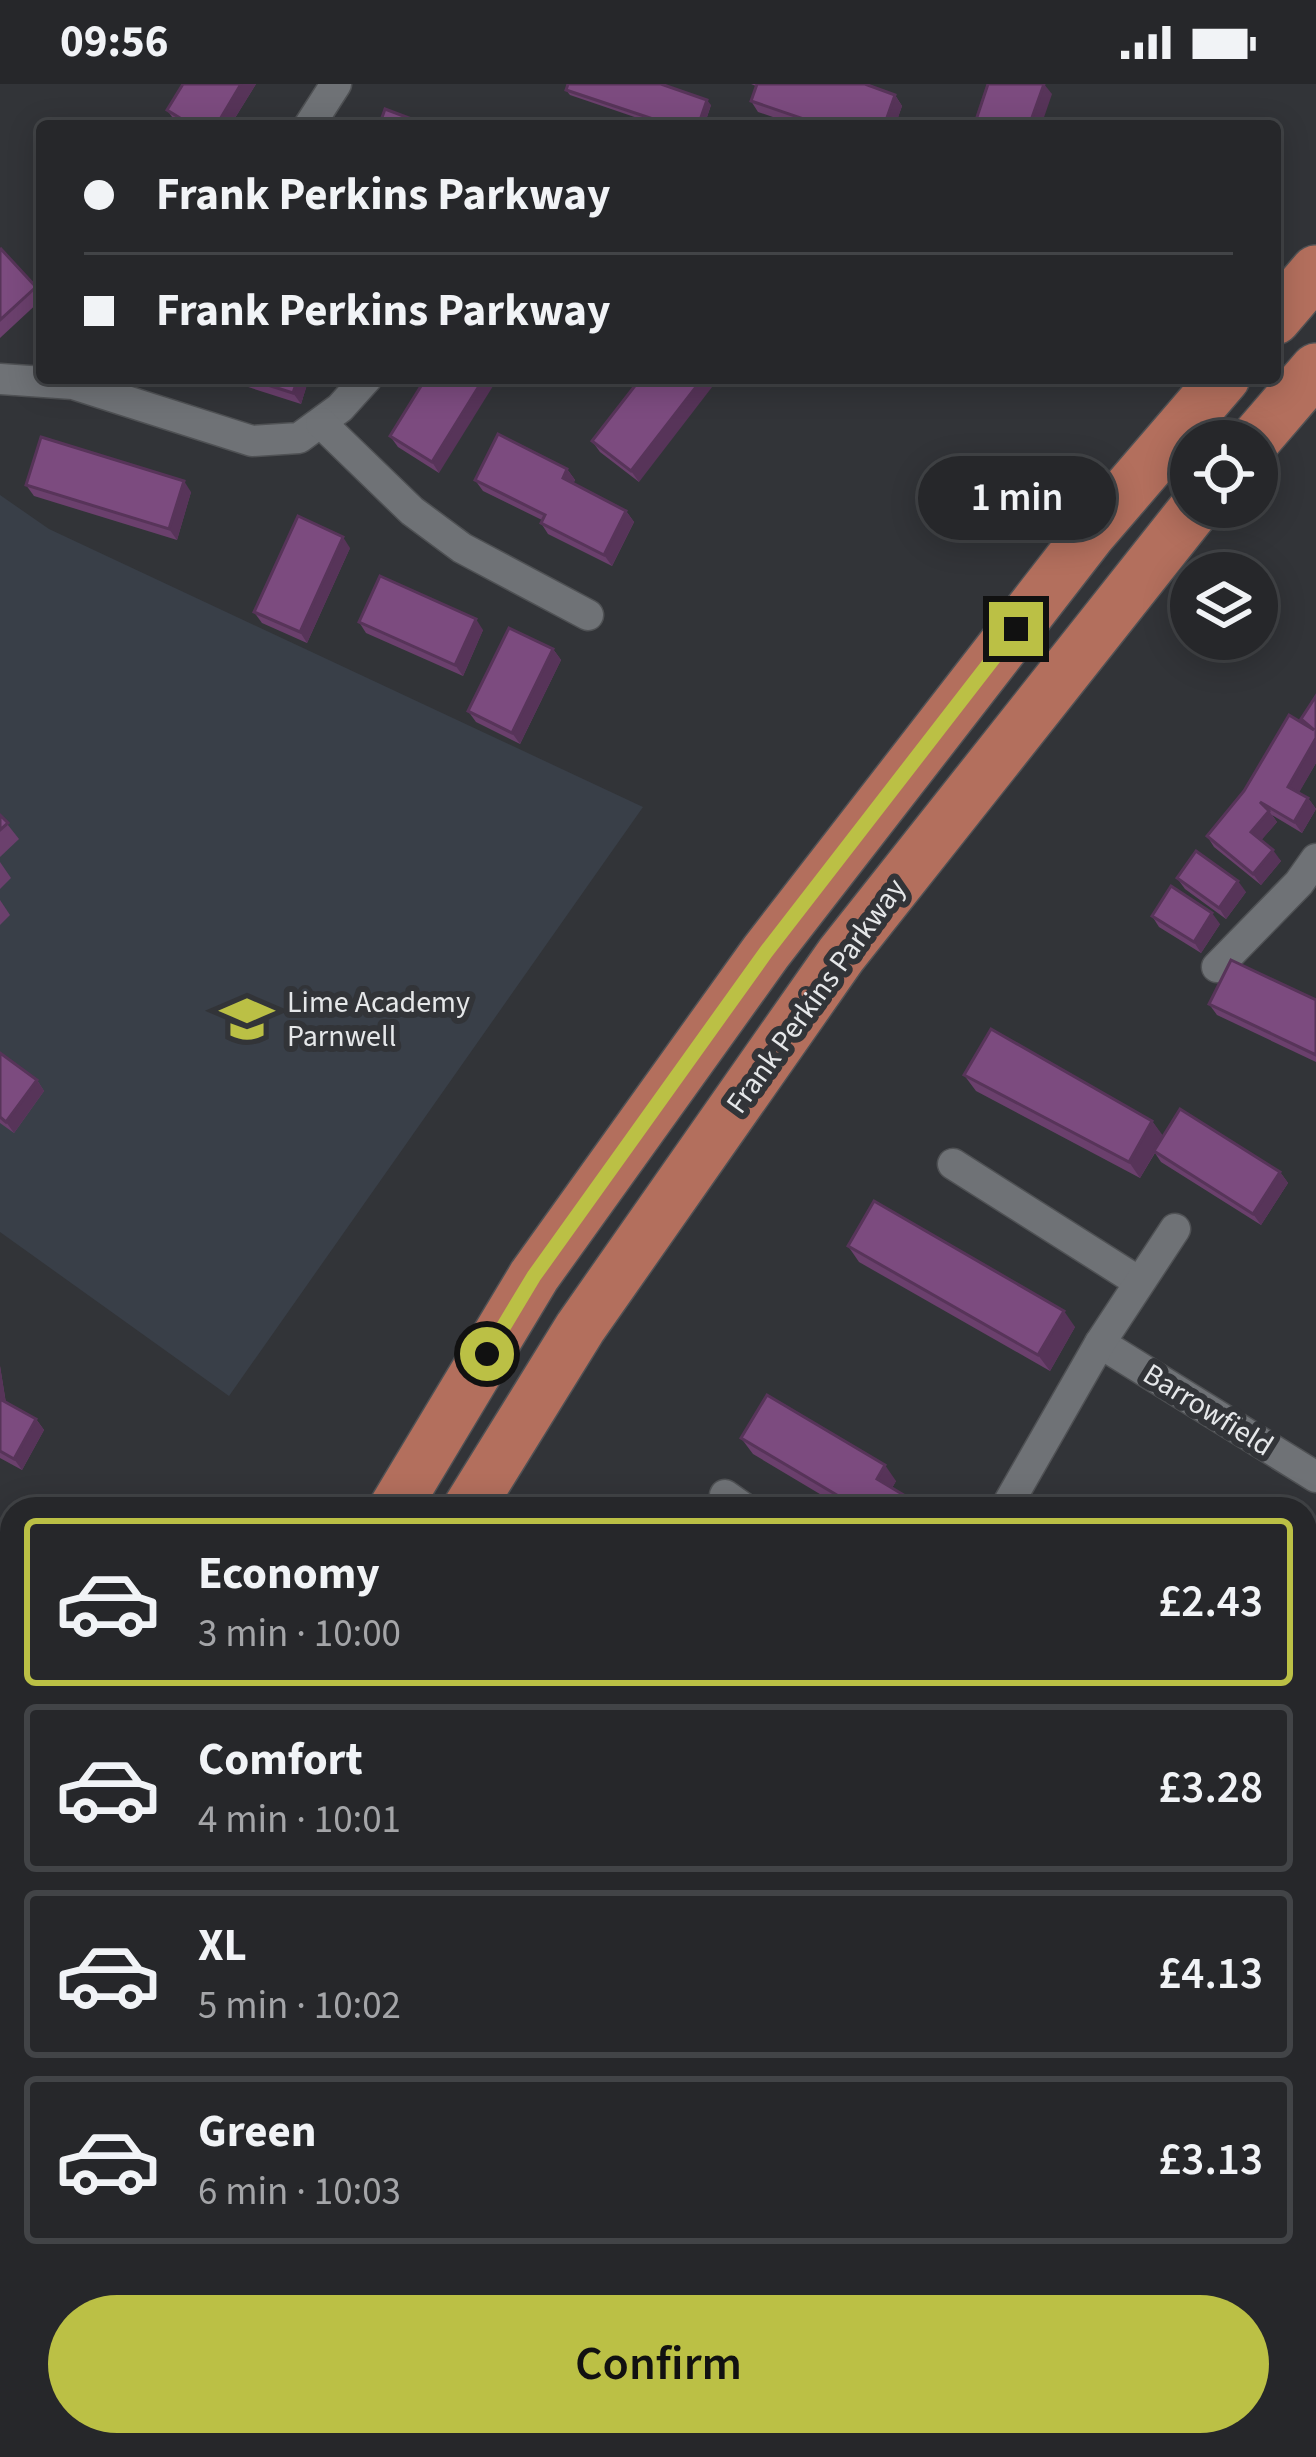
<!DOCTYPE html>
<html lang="en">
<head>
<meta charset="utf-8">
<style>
	body { margin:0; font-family:"Source Sans 3",sans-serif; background:#323336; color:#f1f3f6; height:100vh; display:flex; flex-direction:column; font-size:45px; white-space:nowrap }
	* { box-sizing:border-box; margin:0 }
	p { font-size:39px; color:#a4a5a8 }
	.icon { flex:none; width:66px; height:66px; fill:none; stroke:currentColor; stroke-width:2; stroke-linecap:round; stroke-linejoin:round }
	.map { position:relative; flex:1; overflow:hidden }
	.panel { position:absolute; left:0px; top:1413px; width:1317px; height:960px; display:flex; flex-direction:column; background:#26272a; border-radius:36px 36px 0 0; box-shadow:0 6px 30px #0003,0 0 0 3px #424447 }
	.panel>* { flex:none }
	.top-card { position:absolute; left:36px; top:36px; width:1245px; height:264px; border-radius:12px; box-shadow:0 6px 30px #0003,0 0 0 3px #424447; display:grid; align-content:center; height:264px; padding:0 48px; background:#26272a }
	.controls { position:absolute; left:1170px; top:336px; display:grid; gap:24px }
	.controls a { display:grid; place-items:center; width:108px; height:108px; border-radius:50%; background:#26272a; box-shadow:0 6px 30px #0003,0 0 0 3px #424447; font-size:60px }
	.end { position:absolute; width:54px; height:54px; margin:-27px; border:15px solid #bbc045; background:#111; box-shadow:0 0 0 6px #111 }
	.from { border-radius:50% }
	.bubble { position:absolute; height:84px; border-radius:42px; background:#26272a; box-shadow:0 6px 30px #0003,0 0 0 3px #424447; font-size:39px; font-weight:600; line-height:84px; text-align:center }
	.top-card b { display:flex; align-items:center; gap:42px; height:114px; font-size:45px }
	.top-card b+b { border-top:3px solid #424447 }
	.top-card i { width:30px; height:30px; background:#f1f3f6 }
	ul { padding:21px 0 0; list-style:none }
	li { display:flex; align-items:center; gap:36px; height:168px; margin:0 24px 18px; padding:0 24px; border:6px solid #424447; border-radius:12px }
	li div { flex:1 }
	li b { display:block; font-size:45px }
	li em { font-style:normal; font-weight:600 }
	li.current { border-color:#bbc045 }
	li>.icon { width:108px; height:108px; stroke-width:1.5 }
	.cta { display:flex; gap:24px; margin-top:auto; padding:24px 48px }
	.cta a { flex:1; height:138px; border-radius:72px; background:#bbc045; color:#111; font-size:48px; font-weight:600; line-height:138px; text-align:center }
	.status { display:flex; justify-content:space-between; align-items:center; height:84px; padding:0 60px; background:#26272a; direction:ltr }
	.status svg { height:33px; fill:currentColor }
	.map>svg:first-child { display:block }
</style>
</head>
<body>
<div class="status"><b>09:56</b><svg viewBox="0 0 49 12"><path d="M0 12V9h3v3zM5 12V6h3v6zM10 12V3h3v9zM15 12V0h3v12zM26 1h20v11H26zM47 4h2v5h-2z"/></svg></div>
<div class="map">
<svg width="1316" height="2373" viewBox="0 0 1316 2373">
	<rect width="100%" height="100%" fill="#323438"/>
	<polygon fill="#393f48" points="0,411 49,445 643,723 229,1312 0,1148"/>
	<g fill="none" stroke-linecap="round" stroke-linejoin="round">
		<g stroke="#4f5154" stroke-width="33">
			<g id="minor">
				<polyline points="309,42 336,0"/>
				<polyline points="0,295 73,300 252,357 299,354 340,324 367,294"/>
				<polyline points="321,339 412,427 462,464 588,531"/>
				<polyline points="1217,883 1299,799 1316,775"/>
				<polyline points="953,1080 1139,1198"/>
				<polyline points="1100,1259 1316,1393"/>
				<polyline points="725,1411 745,1425"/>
				<polyline points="1005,1425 1100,1259 1175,1145"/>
				<polyline points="459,2373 463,2361"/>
			</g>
		</g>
		<g stroke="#4f5154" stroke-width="42">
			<g id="tertiary">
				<polyline points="1305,1665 1316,1649"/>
				<polyline points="984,2373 987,2361"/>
			</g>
		</g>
		<g stroke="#4f5154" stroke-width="54">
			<g id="trunk">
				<polyline points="1275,235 1316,187"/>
				<polyline points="1254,357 1316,285"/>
				<polyline points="394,1425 534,1192 766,868 1090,450 1224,294"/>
				<polyline points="468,1425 580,1244 841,871 1196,423"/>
				<polyline points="0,2131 12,2107"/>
				<polyline points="0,2280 12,2254"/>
				<polyline points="18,2373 26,2361"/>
			</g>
		</g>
		<use href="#minor" stroke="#6f7276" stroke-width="30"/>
		<use href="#tertiary" stroke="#6f7276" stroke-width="39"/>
		<use href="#trunk" stroke="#b36f5d" stroke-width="51"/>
	</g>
	<g fill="#6b406d">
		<polygon points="256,0 230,42 182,42 175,37 167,26"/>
		<polygon points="751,0 868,0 895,11 902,22 895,42 799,42 758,28 751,17 756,2"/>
		<polygon points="566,6 711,21 704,42 661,42 570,11"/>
		<polygon points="0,166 42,212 42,215 0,254"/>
		<polygon points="220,294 309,294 301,320"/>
		<polygon points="426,294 439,389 398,363 390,352"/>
		<polygon points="641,294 639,398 600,368 592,357"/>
		<polygon points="567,385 575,396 573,400 626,427 634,438 612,482 548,450 541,439 542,436 483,407 475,396"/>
		<polygon points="26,401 191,408 177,456 34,412"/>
		<polygon points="350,464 307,559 262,539 254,528"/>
		<polygon points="359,538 483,546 463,592 366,549"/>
		<polygon points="553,565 561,576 520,660 476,638 468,627"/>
		<polygon points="1316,612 1316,679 1299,708 1308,714 1316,725 1302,749 1272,731 1277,738 1261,756 1281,777 1261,801 1214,763 1207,752 1305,641 1301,635"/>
		<polygon points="0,731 19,755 0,773"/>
		<polygon points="0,778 11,794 0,805"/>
		<polygon points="1177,794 1246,808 1226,835 1185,805"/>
		<polygon points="0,816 10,831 0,841"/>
		<polygon points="1152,832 1220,840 1201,869 1159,843"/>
		<polygon points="1316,916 1316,978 1217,931 1209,920"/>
		<polygon points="0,969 37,996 44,1007 14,1049 0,1039"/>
		<polygon points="964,991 1152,1037 1163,1053 1280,1088 1288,1099 1261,1141 1161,1078 1155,1069 1140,1094 976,1007"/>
		<polygon points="848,1162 1075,1243 1050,1287 859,1178"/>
		<polygon points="0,1282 6,1319 36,1335 44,1346 22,1386 0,1374"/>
		<polygon points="741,1354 896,1397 892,1404 927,1425 845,1425 753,1370"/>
		<polygon points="1316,1952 1316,2013 1307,2010 1305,2006 1305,1983"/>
		<polygon points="1316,2251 1316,2343 1305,2353 1305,2261"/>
		<polygon points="362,2361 408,2361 402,2373 385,2373"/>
		<polygon points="1195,2361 1296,2361 1283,2373 1203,2373"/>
	</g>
	<g fill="#573459">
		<polygon points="241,0 256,0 230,42 216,42"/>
		<polygon points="1044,0 1052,10 1041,42 1029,42"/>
		<polygon points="895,11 902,22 895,42 884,42"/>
		<polygon points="707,16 711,21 704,42 698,42"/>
		<polygon points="298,294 309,294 301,320 293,309"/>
		<polygon points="484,294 498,294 439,389 432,378"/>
		<polygon points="703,294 719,294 639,398 631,387"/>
		<polygon points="567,385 575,396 570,405 563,394"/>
		<polygon points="184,397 191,408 177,456 169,445"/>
		<polygon points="626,427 634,438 612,482 604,471"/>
		<polygon points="343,453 350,464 307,559 300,548"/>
		<polygon points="476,535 483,546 463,592 455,581"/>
		<polygon points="553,565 561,576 520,660 512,649"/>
		<polygon points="1316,654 1316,679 1296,714 1288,703"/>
		<polygon points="1308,714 1316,725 1302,749 1294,738"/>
		<polygon points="1269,727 1277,738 1259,759 1251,748"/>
		<polygon points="1273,766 1281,777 1261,801 1253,790"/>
		<polygon points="1238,797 1246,808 1226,835 1219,824"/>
		<polygon points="1212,829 1220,840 1201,869 1194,858"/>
		<polygon points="37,996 44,1007 14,1049 6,1038"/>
		<polygon points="1152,1037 1164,1053 1140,1094 1129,1078"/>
		<polygon points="1280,1088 1288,1099 1261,1141 1253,1130"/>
		<polygon points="1064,1227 1075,1243 1050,1287 1038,1271"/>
		<polygon points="0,1282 7,1326 0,1316"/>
		<polygon points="36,1335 44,1346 22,1386 14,1375"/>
		<polygon points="885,1381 896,1397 888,1411 877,1395"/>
		<polygon points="1305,2077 1313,2087 1305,2119"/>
		<polygon points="394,2361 408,2361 402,2373 393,2373 390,2369"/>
		<polygon points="585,2361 588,2361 597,2373 582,2367"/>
		<polygon points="652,2361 676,2361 670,2373 647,2373"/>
		<polygon points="349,2363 356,2373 344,2373"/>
	</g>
	<g fill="#7c4b7f" stroke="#573459" stroke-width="3">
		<polygon points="183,0 241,0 216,42 193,42 167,26"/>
		<polygon points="568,0 661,0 707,16 698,42 674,42 566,6"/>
		<polygon points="757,0 865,0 895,11 884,42 824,42 751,17"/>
		<polygon points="988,0 1044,0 1029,42 974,42"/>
		<polygon points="385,25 430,42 379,42"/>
		<polygon points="1,165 36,203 0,236 0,166"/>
		<polygon points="246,294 298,294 293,309"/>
		<polygon points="426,294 484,294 432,378 390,352"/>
		<polygon points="641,294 703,294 631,387 592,357"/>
		<polygon points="498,350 567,385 563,394 626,427 604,471 541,439 545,431 475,396"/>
		<polygon points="41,353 184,397 169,445 26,401"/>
		<polygon points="298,432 343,453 300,548 254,528"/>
		<polygon points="380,492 476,535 455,581 359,538"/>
		<polygon points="509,544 553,565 512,649 468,627"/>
		<polygon points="1316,612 1316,654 1288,703 1308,714 1294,738 1260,718 1269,727 1251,748 1273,766 1253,790 1207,752 1244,707 1289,631 1314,646 1301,635"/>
		<polygon points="0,731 8,739 0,746"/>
		<polygon points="1196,767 1238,797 1219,824 1177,794"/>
		<polygon points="1171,802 1212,829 1194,858 1152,832"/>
		<polygon points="1231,876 1316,916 1316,971 1209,920"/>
		<polygon points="991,945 1152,1037 1129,1078 964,991"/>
		<polygon points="0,969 37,996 6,1038 0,1033"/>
		<polygon points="1180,1025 1280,1088 1253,1130 1154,1067"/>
		<polygon points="874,1117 1064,1227 1038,1271 848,1162"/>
		<polygon points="767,1311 885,1381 877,1395 927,1425 855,1425 857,1423 741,1354"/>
		<polygon points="0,1315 36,1335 14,1375 0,1367"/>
		<polygon points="1316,1952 1316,2004 1305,2001 1305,1983"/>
		<polygon points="1316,2251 1316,2317 1305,2327 1305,2261"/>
		<polygon points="237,2361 345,2361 349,2363 344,2373 231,2373"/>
		<polygon points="375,2361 394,2361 390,2369"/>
		<polygon points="544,2361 585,2361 582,2367 595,2373 538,2373"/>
		<polygon points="611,2361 652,2361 647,2373 606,2373"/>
		<polygon points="820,2361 867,2361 894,2368 893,2373 817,2373"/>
		<polygon points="1195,2361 1267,2361 1254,2373 1206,2373"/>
		<polygon points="786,2366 815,2373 785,2373"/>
	</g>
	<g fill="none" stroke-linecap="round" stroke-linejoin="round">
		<polyline stroke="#bbc045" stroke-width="15" points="487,1270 534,1192 766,868 1016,545"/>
	</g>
	<defs>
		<g id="school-bare" transform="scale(4.14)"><path d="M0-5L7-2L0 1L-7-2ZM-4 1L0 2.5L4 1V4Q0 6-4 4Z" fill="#bbc045" stroke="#323438" stroke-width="2.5" paint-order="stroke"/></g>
	</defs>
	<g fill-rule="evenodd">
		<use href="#school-bare" x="247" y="935"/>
	</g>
	<g text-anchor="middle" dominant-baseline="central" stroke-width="12" stroke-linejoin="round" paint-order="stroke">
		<g font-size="30" fill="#e5e7e9" stroke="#323438">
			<text transform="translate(816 912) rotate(-54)">Frank Perkins Parkway</text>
			<text transform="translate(1208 1326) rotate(32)">Barrowfield</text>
		</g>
		<g font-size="30" fill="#e5e7e9" stroke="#323438" text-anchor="start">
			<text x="287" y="918">Lime Academy<tspan x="287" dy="34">Parnwell</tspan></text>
		</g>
	</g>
</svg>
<div class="controls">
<a><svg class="icon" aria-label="locate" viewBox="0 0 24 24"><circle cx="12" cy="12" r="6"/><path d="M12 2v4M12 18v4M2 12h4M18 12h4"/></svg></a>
<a><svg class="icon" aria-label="layers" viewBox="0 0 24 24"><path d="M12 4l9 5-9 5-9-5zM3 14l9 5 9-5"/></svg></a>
</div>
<i class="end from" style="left:487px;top:1270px"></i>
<i class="end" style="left:1016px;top:545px"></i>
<div class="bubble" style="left:918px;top:372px;width:198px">1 min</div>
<div class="top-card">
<b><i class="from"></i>Frank Perkins Parkway</b>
<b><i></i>Frank Perkins Parkway</b>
</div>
<section class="panel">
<ul>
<li class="current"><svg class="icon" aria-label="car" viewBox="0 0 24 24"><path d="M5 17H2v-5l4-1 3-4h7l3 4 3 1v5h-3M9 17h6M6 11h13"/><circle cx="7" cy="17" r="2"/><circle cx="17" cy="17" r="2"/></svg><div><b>Economy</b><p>3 min · 10:00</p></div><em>£2.43</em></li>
<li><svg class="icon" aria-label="car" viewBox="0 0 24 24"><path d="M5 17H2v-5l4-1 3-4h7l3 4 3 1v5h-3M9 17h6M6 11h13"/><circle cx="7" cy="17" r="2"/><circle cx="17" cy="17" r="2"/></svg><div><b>Comfort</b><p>4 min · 10:01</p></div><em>£3.28</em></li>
<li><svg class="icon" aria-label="car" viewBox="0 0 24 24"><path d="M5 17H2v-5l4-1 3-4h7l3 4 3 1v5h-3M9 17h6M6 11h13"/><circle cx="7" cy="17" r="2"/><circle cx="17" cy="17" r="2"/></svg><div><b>XL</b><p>5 min · 10:02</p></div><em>£4.13</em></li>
<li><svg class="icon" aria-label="car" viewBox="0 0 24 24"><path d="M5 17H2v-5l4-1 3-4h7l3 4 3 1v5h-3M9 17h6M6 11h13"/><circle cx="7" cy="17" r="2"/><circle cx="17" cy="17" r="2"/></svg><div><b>Green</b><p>6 min · 10:03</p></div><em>£3.13</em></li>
</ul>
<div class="cta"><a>Confirm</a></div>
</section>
</div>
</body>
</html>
